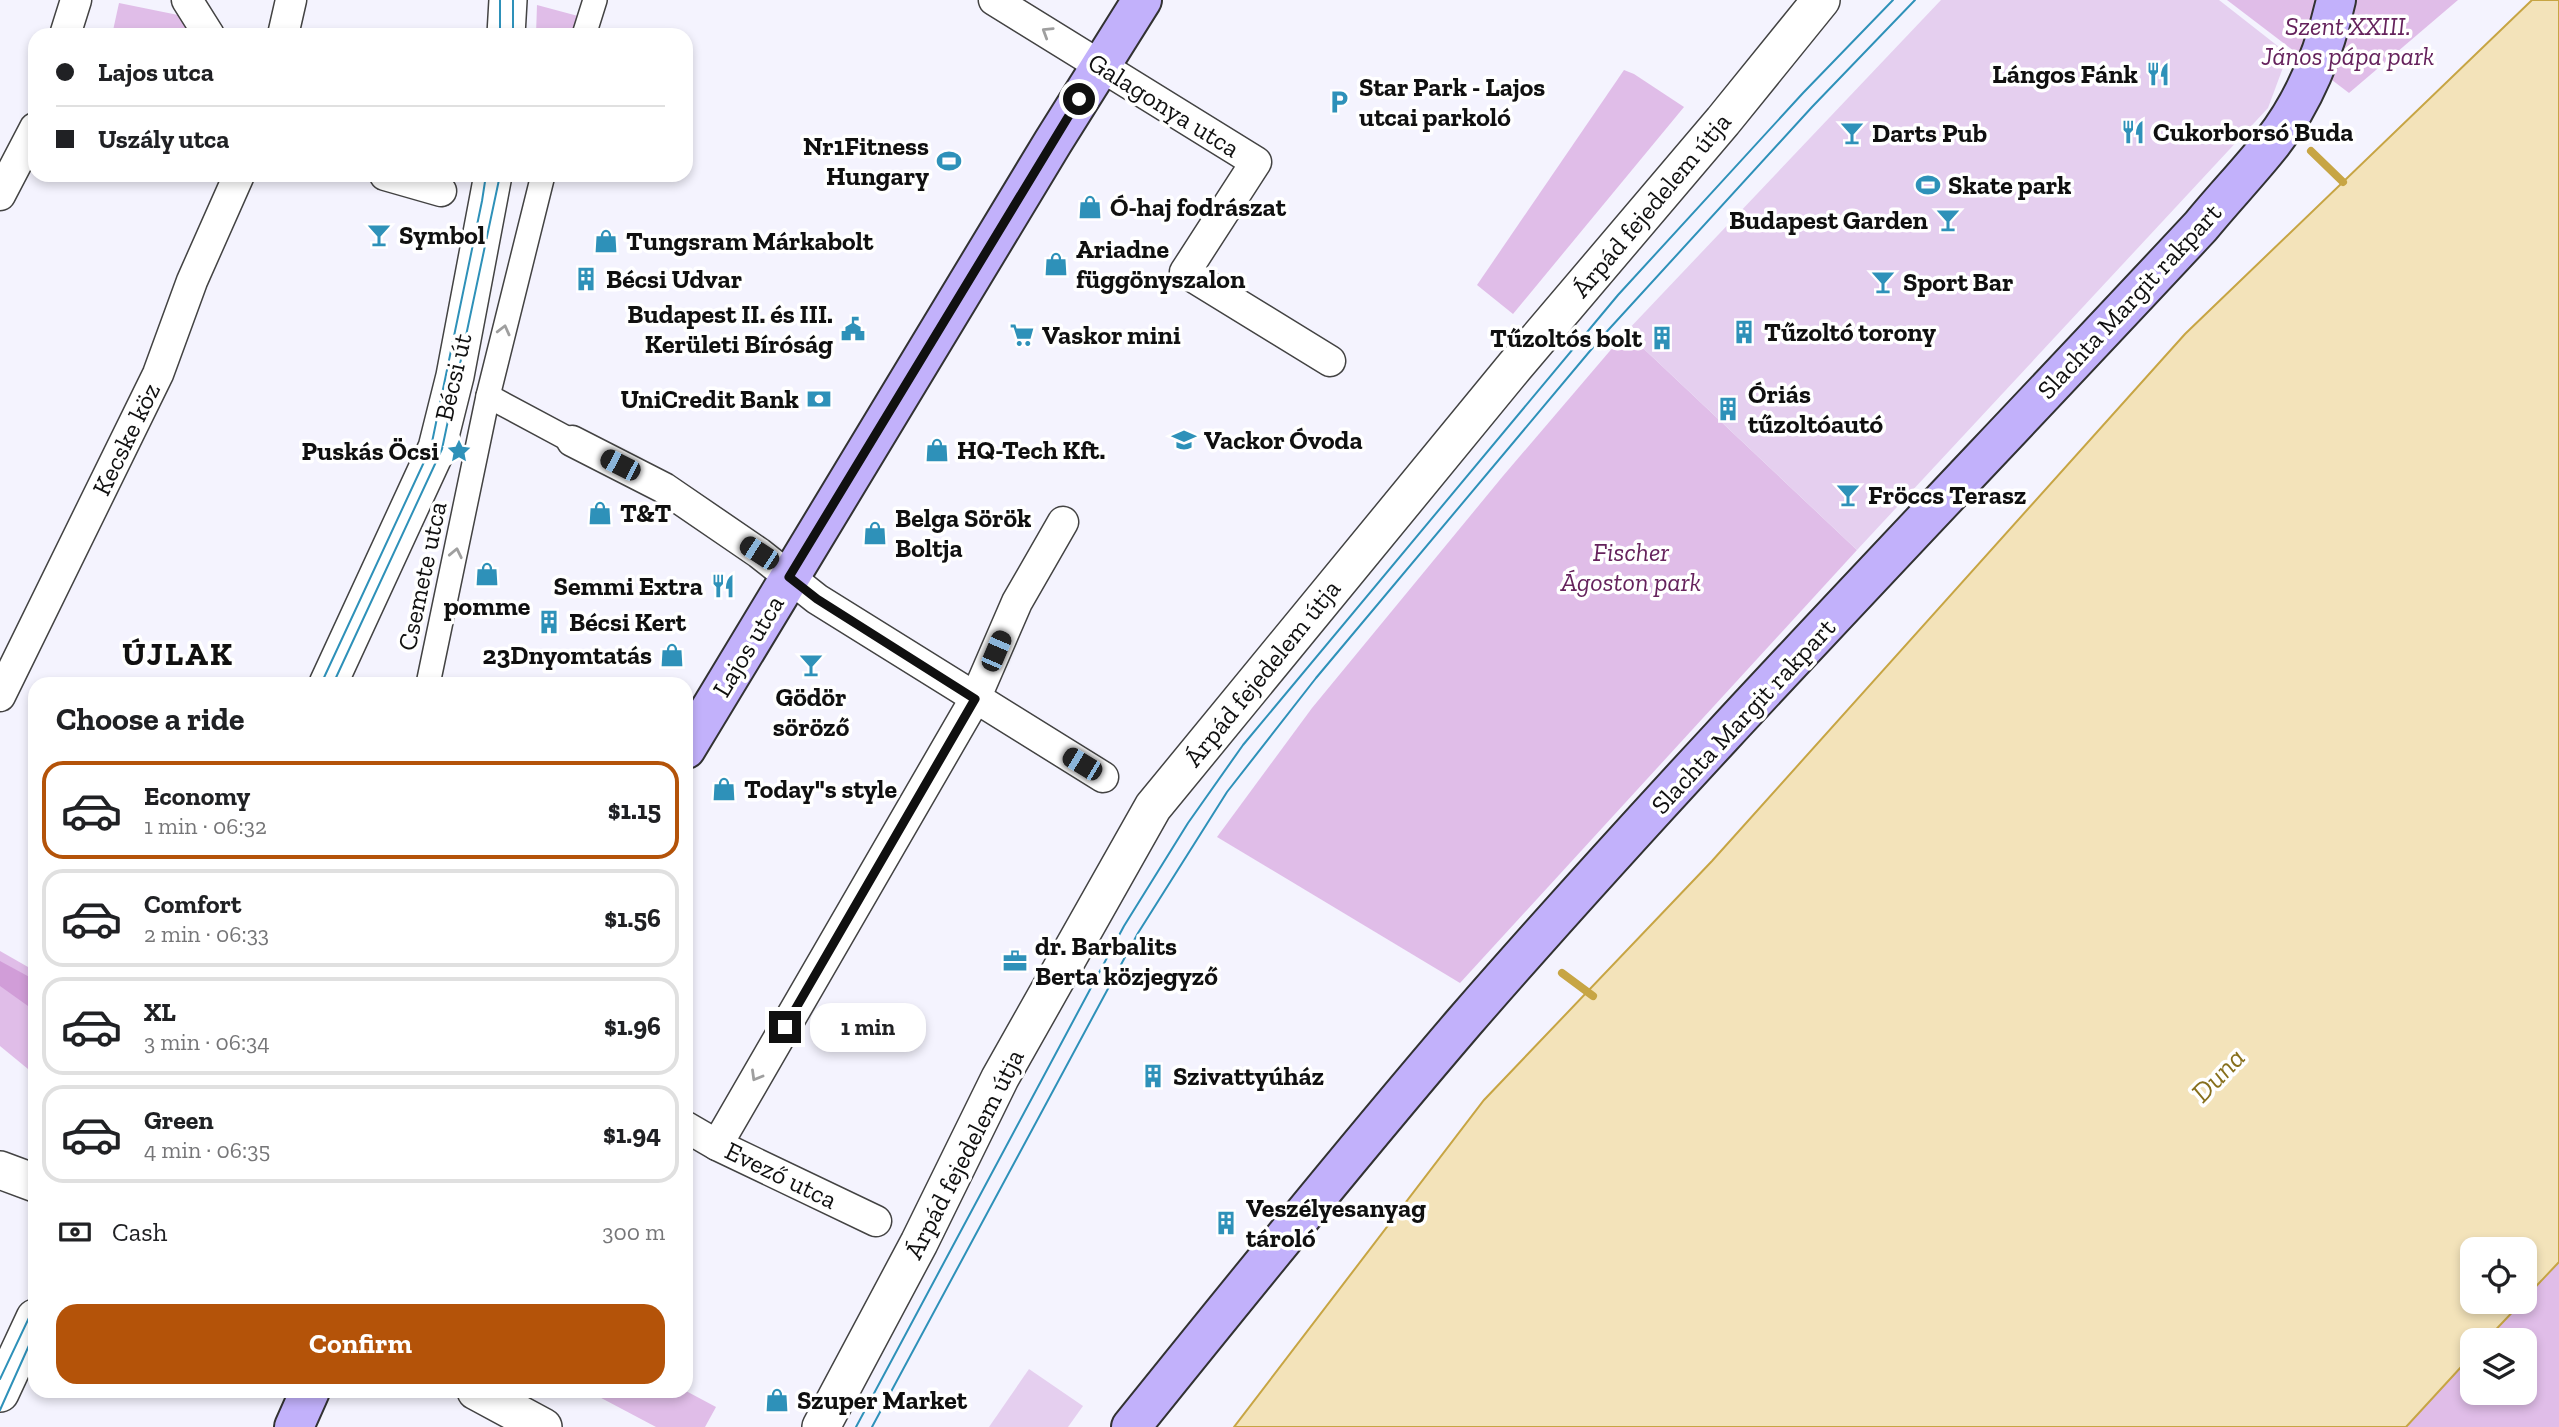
<!DOCTYPE html>
<html lang="en">
<head>
<meta charset="utf-8">
<style>
	body { margin:0; font-family:"Zilla Slab",serif; background:#f6f6f6; color:#202124; height:100vh; display:flex; flex-direction:column; font-size:26px; white-space:nowrap }
	* { box-sizing:border-box; margin:0 }
	p { font-size:23px; color:#757577 }
	.icon { flex:none; width:38px; height:38px; fill:none; stroke:currentColor; stroke-width:2; stroke-linecap:round; stroke-linejoin:round }
	.map { position:relative; flex:1; overflow:hidden }
	.details { position:absolute; left:28px; top:677px; width:665px; height:721px; display:flex; flex-direction:column; background:#fff; border-radius:21px; box-shadow:0 4px 10px #0003 }
	.details>* { flex:none }
	.hud { position:absolute; left:28px; top:28px; width:665px; height:154px; border-radius:21px; box-shadow:0 4px 10px #0003; display:grid; align-content:center; height:154px; padding:0 28px; background:#fff }
	.fabs { position:absolute; left:2460px; top:1237px; display:grid; gap:14px }
	.fabs a { display:grid; place-items:center; width:77px; height:77px; border-radius:14px; background:#fff; box-shadow:0 4px 10px #0003; font-size:35px }
	.end { position:absolute; width:32px; height:32px; margin:-16px; border:9px solid #101010; background:#fff; box-shadow:0 0 0 4px #fff }
	.from { border-radius:50% }
	.bubble { position:absolute; height:49px; border-radius:21px; background:#fff; box-shadow:0 4px 10px #0003; font-size:23px; font-weight:700; line-height:49px; text-align:center }
	.car { position:absolute; width:21px; height:42px; margin:-21px -10px; border-radius:9px; box-shadow:0 0 5px 2px #0007; background:linear-gradient(#222 24%,#8ab4d8 0 40%,#222 0 76%,#8ab4d8 0 86%,#222 0) }
	.hud b { display:flex; align-items:center; gap:24px; height:66px; font-size:26px }
	.hud b+b { border-top:2px solid #e0e0e0 }
	.hud i { width:18px; height:18px; background:#202124 }
	ul { padding:0; list-style:none }
	li { display:flex; align-items:center; gap:21px; height:98px; margin:0 14px 10px; padding:0 14px; border:4px solid #e0e0e0; border-radius:21px }
	li div { flex:1 }
	li b { display:block; font-size:26px }
	li em { font-style:normal; font-weight:700 }
	li.selected { border-color:#b45309 }
	li>.icon { width:63px; height:63px; stroke-width:1.5 }
	h2 { padding:0 28px; font-size:32px; line-height:84px }
	.pay { display:flex; align-items:center; gap:18px; height:77px; padding:0 28px; font-size:26px }
	.pay p { margin-inline-start:auto }
	.primary-button { display:flex; gap:14px; margin-top:auto; padding:14px 28px }
	.primary-button a { flex:1; height:80px; border-radius:21px; background:#b45309; color:#fff; font-size:28px; font-weight:700; line-height:80px; text-align:center }
	.map>svg:first-child { display:block }
</style>
</head>
<body>
<div class="map">
<svg width="2559" height="1427" viewBox="0 0 2559 1427">
	<rect width="100%" height="100%" fill="#f4f3fe"/>
	<g fill="#e0bde8">
		<polygon points="2227,0 2458,0 2349,93"/>
		<polygon points="119,3 183,16 194,35 112,35"/>
		<polygon points="537,5 578,16 572,35 536,35"/>
		<polygon points="1624,70 1634,74 1684,107 1513,314 1477,285"/>
		<polygon points="1626,332 1857,550 1460,983 1217,837 1312,708 1503,476"/>
		<polygon points="0,951 35,971 35,1052 28,1069 0,1046"/>
		<polygon points="2559,1262 2559,1427 2406,1427 2473,1354 2473,1393 2525,1393 2525,1340 2486,1340 2522,1302 2525,1302 2525,1298"/>
		<polygon points="588,1391 686,1391 716,1407 705,1427 656,1427"/>
	</g>
	<polygon fill="#d19dd8" points="0,961 35,980 35,1011 0,986"/>
	<g fill="#e5cfef">
		<polygon points="1941,0 2219,0 2288,54 2268,108 1857,550 1626,332"/>
		<polygon points="1029,1369 1083,1406 1068,1427 989,1427"/>
	</g>
	<polygon fill="#f3e3ba" stroke="#c7a544" stroke-width="2" points="2532,0 2559,0 2559,1262 2525,1298 2525,1250 2473,1250 2473,1302 2522,1302 2486,1340 2473,1340 2473,1354 2406,1427 1234,1427 1484,1100 1712,861 2185,334"/>
	<g fill="none" stroke-linecap="round" stroke-linejoin="round">
		<g stroke="#c7a544" stroke-width="8">
			<polyline points="2311,151 2343,182"/>
			<polyline points="1562,973 1593,996"/>
		</g>
		<g stroke="#434343" stroke-width="26">
			<g id="pedestrian">
				<polyline points="584,35 595,0"/>
				<polyline points="488,396 572,441"/>
				<polyline points="428,684 488,396 543,175"/>
			</g>
		</g>
		<g stroke="#434343" stroke-width="33">
			<g id="minor">
				<polyline points="187,0 209,35"/>
				<polyline points="994,0 1256,162 1185,272 1330,361"/>
				<polyline points="65,35 76,0"/>
				<polyline points="283,35 291,0"/>
				<polyline points="385,175 441,191"/>
				<polyline points="0,195 35,128"/>
				<polyline points="572,441 664,488 759,553 817,599 1103,777"/>
				<polyline points="0,696 158,374 192,281 239,175"/>
				<polyline points="686,1127 717,1145 876,1221"/>
				<polyline points="717,1145 975,699 1017,602 1063,522"/>
			</g>
		</g>
		<g stroke="#434343" stroke-width="40">
			<g id="tertiary">
				<polyline points="506,35 508,0"/>
				<polyline points="328,684 437,448 455,376 493,175"/>
				<polyline points="0,1170 35,1183"/>
				<polyline points="476,1391 543,1427"/>
				<polyline points="0,1393 35,1318"/>
				<polyline points="821,1427 919,1243 1000,1078 1153,807 1515,366 1723,121 1821,0"/>
			</g>
		</g>
		<g stroke="#323232" stroke-width="42">
			<g id="secondary">
				<polyline points="686,749 1053,142 1142,0"/>
				<polyline points="294,1427 310,1391"/>
				<path d="M 1131,1427 C 1241,1290 1351,1154 1465,1021 C 1702,749 1955,490 2201,226 C 2224,198 2249,172 2272,143 C 2304,102 2325,50 2336,0"/>
			</g>
		</g>
		<use href="#pedestrian" stroke="#fff" stroke-width="23"/>
		<use href="#minor" stroke="#fff" stroke-width="30"/>
		<use href="#tertiary" stroke="#fff" stroke-width="37"/>
		<use href="#secondary" stroke="#c2b1fb" stroke-width="38"/>
		<g stroke="#2e91b9" stroke-width="2">
			<polyline points="500,0 500,35"/>
			<polyline points="513,35 513,0"/>
			<polyline points="321,684 431,447 482,201 486,175"/>
			<polyline points="333,684 442,449 500,175"/>
			<polyline points="0,1379 35,1305"/>
			<polyline points="0,1410 35,1332"/>
			<polyline points="856,1427 1124,926 1188,823 1243,745 1618,295 1803,93 1893,0"/>
			<polyline points="872,1427 1138,933 1227,792 1316,678 1600,339 1812,107 1915,0"/>
		</g>
	</g>
	<defs><path id="oneway-chevron" d="M-2-3.5L2.5 0L-2 3.5" fill="none" stroke-width="1.6" stroke-linecap="round" stroke-linejoin="round" transform="scale(1.75)"/></defs>
	<g stroke="#9f9f9f">
		<use href="#oneway-chevron" transform="translate(1047 32) rotate(-148)"/>
		<use href="#oneway-chevron" transform="translate(504 330) rotate(-76)"/>
		<use href="#oneway-chevron" transform="translate(456 553) rotate(-78)"/>
		<use href="#oneway-chevron" transform="translate(756 1076) rotate(120)"/>
	</g>
	<g fill="none" stroke-linecap="round" stroke-linejoin="round">
		<polyline stroke="#101010" stroke-width="9" points="785,1027 975,699 817,599 789,577 1079,99"/>
	</g>
	<defs>
		<g id="restaurant-bare" transform="scale(1.89)"><path d="M-5-6h1v4h1v-4h1v4h1v-4h1v5L-1.5 .5V6h-2V.5L-5-1ZM5-6V6H3V1.5H1.5Q1.5-4 5-6Z" fill="#2e91b9" stroke="#fff" stroke-width="2.5" paint-order="stroke"/></g>
		<g id="parking-bare" transform="scale(1.89)"><path d="M-3.5-5.5H1a3.5 3.5 0 0 1 0 7H-1V5.5H-3.5ZM-1-3.4V-.6H.8a1.4 1.4 0 0 0 0-2.8Z" fill="#2e91b9" stroke="#fff" stroke-width="2.5" paint-order="stroke"/></g>
		<g id="bar-bare" transform="scale(1.89)"><path d="M-6-5H6L.8 .8V4.5H3.5V6h-7V4.5H-.8V.8Z" fill="#2e91b9" stroke="#fff" stroke-width="2.5" paint-order="stroke"/></g>
		<g id="stadium-bare" transform="scale(1.89)"><path d="M0-5a6.5 5 0 1 0 0 10a6.5 5 0 1 0 0-10ZM-3.5-1.8h7v3.6h-7Z" fill="#2e91b9" stroke="#fff" stroke-width="2.5" paint-order="stroke"/></g>
		<g id="shop-bare" transform="scale(1.89)"><path d="M-5-2.5h2.3a2.7 3.5 0 0 1 5.4 0H5L5.5 6h-11ZM-1.5-2.5h3a1.5 2.3 0 0 0-3 0Z" fill="#2e91b9" stroke="#fff" stroke-width="2.5" paint-order="stroke"/></g>
		<g id="building-bare" transform="scale(1.89)"><path d="M-4-6H4V6H1V3H-1V6H-4ZM-2.5-4.3h1.7v1.8h-1.7ZM.8-4.3h1.7v1.8H.8ZM-2.5-1h1.7V.8h-1.7ZM.8-1h1.7V.8H.8Z" fill="#2e91b9" stroke="#fff" stroke-width="2.5" paint-order="stroke"/></g>
		<g id="civic-bare" transform="scale(1.89)"><path d="M-.6-6.5H3V-4.5H.6V-3L4-1V1h2V6H-6V1h2V-1L-.6-3ZM-1.2 2.5V6h2.4V2.5Z" fill="#2e91b9" stroke="#fff" stroke-width="2.5" paint-order="stroke"/></g>
		<g id="supermarket-bare" transform="scale(1.89)"><path d="M-6-5.5h2.5l.6 2H6L4.5 2H-2.5L-4.4-4H-6ZM-1.5 3.2a1.3 1.3 0 1 0 .1 0ZM3 3.2a1.3 1.3 0 1 0 .1 0Z" fill="#2e91b9" stroke="#fff" stroke-width="2.5" paint-order="stroke"/></g>
		<g id="bank-bare" transform="scale(1.89)"><path d="M-6-4H6V4H-6ZM0-2.3a2.3 2.3 0 1 0 0 4.6a2.3 2.3 0 1 0 0-4.6Z" fill="#2e91b9" stroke="#fff" stroke-width="2.5" paint-order="stroke"/></g>
		<g id="school-bare" transform="scale(1.89)"><path d="M0-5L7-2L0 1L-7-2ZM-4 1L0 2.5L4 1V4Q0 6-4 4Z" fill="#2e91b9" stroke="#fff" stroke-width="2.5" paint-order="stroke"/></g>
		<g id="sight-bare" transform="scale(1.89)"><path d="M0-6L1.8-2.2L6-1.7L2.9 1.2L3.7 5.4L0 3.3L-3.7 5.4L-2.9 1.2L-6-1.7L-1.8-2.2Z" fill="#2e91b9" stroke="#fff" stroke-width="2.5" paint-order="stroke"/></g>
		<g id="office-bare" transform="scale(1.89)"><path d="M-6-3h4V-5.5h4V-3h4V5H-6ZM-1-4.5V-3h2v-1.5ZM-6 0V1H6V0Z" fill="#2e91b9" stroke="#fff" stroke-width="2.5" paint-order="stroke"/></g>
	</defs>
	<g fill-rule="evenodd">
		<use href="#restaurant-bare" x="2158" y="74"/>
		<use href="#parking-bare" x="1339" y="102"/>
		<use href="#restaurant-bare" x="2133" y="132"/>
		<use href="#bar-bare" x="1852" y="133"/>
		<use href="#stadium-bare" x="949" y="161"/>
		<use href="#stadium-bare" x="1928" y="185"/>
		<use href="#shop-bare" x="1090" y="207"/>
		<use href="#bar-bare" x="1948" y="220"/>
		<use href="#bar-bare" x="379" y="235"/>
		<use href="#shop-bare" x="606" y="241"/>
		<use href="#shop-bare" x="1056" y="264"/>
		<use href="#building-bare" x="586" y="279"/>
		<use href="#bar-bare" x="1883" y="282"/>
		<use href="#civic-bare" x="853" y="329"/>
		<use href="#building-bare" x="1744" y="332"/>
		<use href="#supermarket-bare" x="1022" y="335"/>
		<use href="#building-bare" x="1662" y="338"/>
		<use href="#bank-bare" x="819" y="399"/>
		<use href="#building-bare" x="1728" y="409"/>
		<use href="#school-bare" x="1184" y="440"/>
		<use href="#shop-bare" x="937" y="450"/>
		<use href="#sight-bare" x="459" y="451"/>
		<use href="#bar-bare" x="1848" y="495"/>
		<use href="#shop-bare" x="600" y="513"/>
		<use href="#shop-bare" x="875" y="533"/>
		<use href="#shop-bare" x="487" y="574"/>
		<use href="#restaurant-bare" x="723" y="586"/>
		<use href="#building-bare" x="549" y="622"/>
		<use href="#shop-bare" x="672" y="655"/>
		<use href="#bar-bare" x="811" y="665"/>
		<use href="#shop-bare" x="724" y="789"/>
		<use href="#office-bare" x="1015" y="961"/>
		<use href="#building-bare" x="1153" y="1076"/>
		<use href="#building-bare" x="1226" y="1223"/>
		<use href="#shop-bare" x="777" y="1400"/>
	</g>
	<g text-anchor="middle" dominant-baseline="central" stroke-width="7" stroke-linejoin="round" paint-order="stroke">
		<g font-size="26" font-style="italic" fill="#65225c" stroke="#fff">
			<text x="2348" y="26">Szent XXIII.<tspan x="2348" dy="30">János pápa park</tspan></text>
			<text x="1631" y="552">Fischer<tspan x="1631" dy="30">Ágoston park</tspan></text>
		</g>
		<g font-size="26" font-weight="bold" fill="#101010" stroke="#fff" text-anchor="start">
			<text x="2138" y="74" text-anchor="end">Lángos Fánk</text>
			<text x="1359" y="87">Star Park - Lajos<tspan x="1359" dy="30">utcai parkoló</tspan></text>
			<text x="2153" y="132">Cukorborsó Buda</text>
			<text x="1872" y="133">Darts Pub</text>
			<text x="929" y="146" text-anchor="end">Nr1Fitness<tspan x="929" dy="30">Hungary</tspan></text>
			<text x="1948" y="185">Skate park</text>
			<text x="1110" y="207">Ó-haj fodrászat</text>
			<text x="1928" y="220" text-anchor="end">Budapest Garden</text>
			<text x="399" y="235">Symbol</text>
			<text x="626" y="241">Tungsram Márkabolt</text>
			<text x="1076" y="249">Ariadne<tspan x="1076" dy="30">függönyszalon</tspan></text>
			<text x="606" y="279">Bécsi Udvar</text>
			<text x="1903" y="282">Sport Bar</text>
			<text x="833" y="314" text-anchor="end">Budapest II. és III.<tspan x="833" dy="30">Kerületi Bíróság</tspan></text>
			<text x="1764" y="332">Tűzoltó torony</text>
			<text x="1042" y="335">Vaskor mini</text>
			<text x="1642" y="338" text-anchor="end">Tűzoltós bolt</text>
			<text x="1748" y="394">Óriás<tspan x="1748" dy="30">tűzoltóautó</tspan></text>
			<text x="799" y="399" text-anchor="end">UniCredit Bank</text>
			<text x="1204" y="440">Vackor Óvoda</text>
			<text x="957" y="450">HQ-Tech Kft.</text>
			<text x="439" y="451" text-anchor="end">Puskás Öcsi</text>
			<text x="1868" y="495">Fröccs Terasz</text>
			<text x="620" y="513">T&amp;T</text>
			<text x="895" y="518">Belga Sörök<tspan x="895" dy="30">Boltja</tspan></text>
			<text x="703" y="586" text-anchor="end">Semmi Extra</text>
			<text x="487" y="606" text-anchor="middle">pomme</text>
			<text x="569" y="622">Bécsi Kert</text>
			<text x="652" y="655" text-anchor="end">23Dnyomtatás</text>
			<text x="811" y="697" text-anchor="middle">Gödör<tspan x="811" dy="30">söröző</tspan></text>
			<text x="744" y="789">Today"s style</text>
			<text x="1035" y="946">dr. Barbalits<tspan x="1035" dy="30">Berta közjegyző</tspan></text>
			<text x="1173" y="1076">Szivattyúház</text>
			<text x="1246" y="1208">Veszélyesanyag<tspan x="1246" dy="30">tároló</tspan></text>
			<text x="797" y="1400">Szuper Market</text>
		</g>
		<g font-size="26" fill="#101010" stroke="#fff">
			<text transform="translate(1164 105) rotate(32)">Galagonya utca</text>
			<text transform="translate(1651 205) rotate(-50)">Árpád fejedelem útja</text>
			<text transform="translate(2129 301) rotate(-47)">Slachta Margit rakpart</text>
			<text transform="translate(453 377) rotate(-77)">Bécsi út</text>
			<text transform="translate(126 439) rotate(-64)">Kecske köz</text>
			<text transform="translate(422 576) rotate(-78)">Csemete utca</text>
			<text transform="translate(748 646) rotate(-59)">Lajos utca</text>
			<text transform="translate(1262 673) rotate(-51)">Árpád fejedelem útja</text>
			<text transform="translate(1743 716) rotate(-47)">Slachta Margit rakpart</text>
			<text transform="translate(964 1154) rotate(-63)">Árpád fejedelem útja</text>
			<text transform="translate(781 1175) rotate(26)">Evező utca</text>
		</g>
		<g font-size="28" font-style="italic" fill="#876f1c" stroke="#fff">
			<text transform="translate(2218 1075) rotate(-46)">Duna</text>
		</g>
		<g font-size="33" font-weight="bold" letter-spacing="2" fill="#101010" stroke="#fff">
			<text x="178" y="653">ÚJLAK</text>
		</g>
	</g>
</svg>
<div class="fabs">
<a><svg class="icon" aria-label="locate" viewBox="0 0 24 24"><circle cx="12" cy="12" r="6"/><path d="M12 2v4M12 18v4M2 12h4M18 12h4"/></svg></a>
<a><svg class="icon" aria-label="layers" viewBox="0 0 24 24"><path d="M12 4l9 5-9 5-9-5zM3 14l9 5 9-5"/></svg></a>
</div>
<i class="end from" style="left:1079px;top:99px"></i>
<i class="end" style="left:785px;top:1027px"></i>
<div class="bubble" style="left:810px;top:1003px;width:116px">1 min</div>
<i class="car" style="left:620px;top:465px;rotate:297deg"></i>
<i class="car" style="left:759px;top:553px;rotate:303deg"></i>
<i class="car" style="left:996px;top:651px;rotate:23deg"></i>
<i class="car" style="left:1082px;top:764px;rotate:301deg"></i>
<div class="hud">
<b><i class="from"></i>Lajos utca</b>
<b><i></i>Uszály utca</b>
</div>
<section class="details">
<h2>Choose a ride</h2>
<ul>
<li class="selected"><svg class="icon" aria-label="car" viewBox="0 0 24 24"><path d="M5 17H2v-5l4-1 3-4h7l3 4 3 1v5h-3M9 17h6M6 11h13"/><circle cx="7" cy="17" r="2"/><circle cx="17" cy="17" r="2"/></svg><div><b>Economy</b><p>1 min · 06:32</p></div><em>$1.15</em></li>
<li><svg class="icon" aria-label="car" viewBox="0 0 24 24"><path d="M5 17H2v-5l4-1 3-4h7l3 4 3 1v5h-3M9 17h6M6 11h13"/><circle cx="7" cy="17" r="2"/><circle cx="17" cy="17" r="2"/></svg><div><b>Comfort</b><p>2 min · 06:33</p></div><em>$1.56</em></li>
<li><svg class="icon" aria-label="car" viewBox="0 0 24 24"><path d="M5 17H2v-5l4-1 3-4h7l3 4 3 1v5h-3M9 17h6M6 11h13"/><circle cx="7" cy="17" r="2"/><circle cx="17" cy="17" r="2"/></svg><div><b>XL</b><p>3 min · 06:34</p></div><em>$1.96</em></li>
<li><svg class="icon" aria-label="car" viewBox="0 0 24 24"><path d="M5 17H2v-5l4-1 3-4h7l3 4 3 1v5h-3M9 17h6M6 11h13"/><circle cx="7" cy="17" r="2"/><circle cx="17" cy="17" r="2"/></svg><div><b>Green</b><p>4 min · 06:35</p></div><em>$1.94</em></li>
</ul>
<div class="pay"><svg class="icon" aria-label="cash" viewBox="0 0 24 24"><path d="M3 7h18v10H3z"/><circle cx="12" cy="12" r="2"/></svg>Cash<p>300 m</p></div>
<div class="primary-button"><a>Confirm</a></div>
</section>
</div>
</body>
</html>
